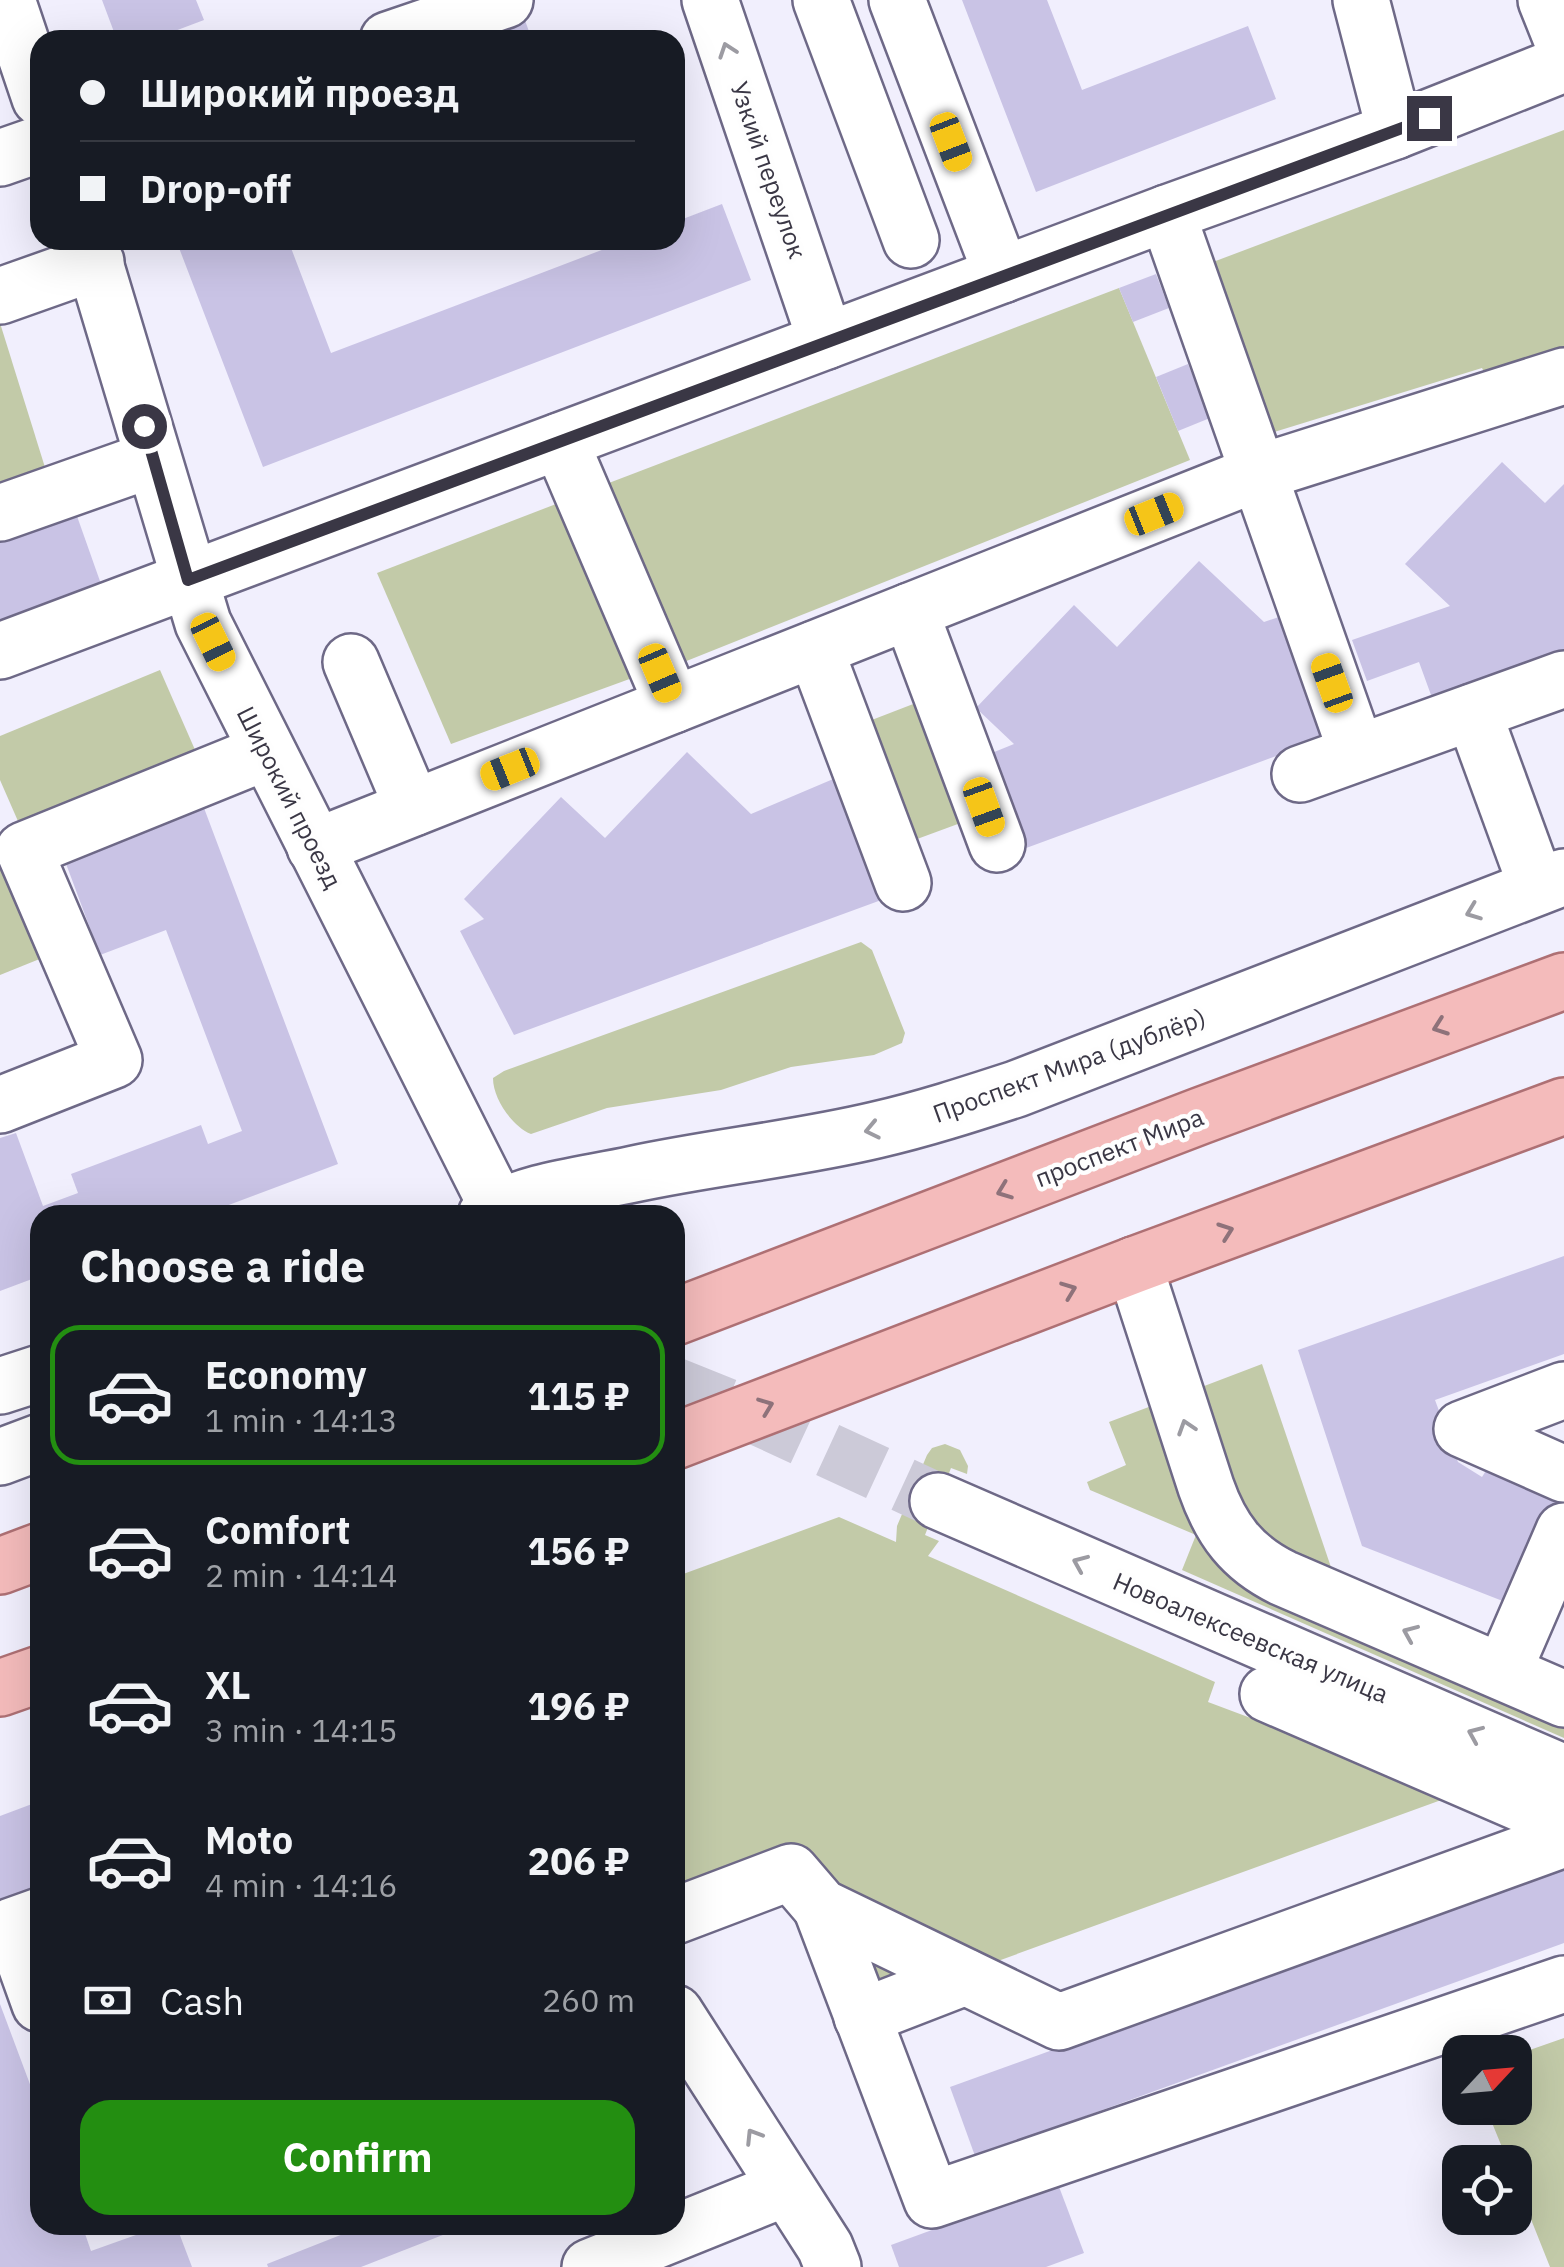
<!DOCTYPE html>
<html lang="en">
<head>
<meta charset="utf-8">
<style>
	body { margin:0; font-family:"IBM Plex Sans",sans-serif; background:#20242c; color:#f1f3f6; height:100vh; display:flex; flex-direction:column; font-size:38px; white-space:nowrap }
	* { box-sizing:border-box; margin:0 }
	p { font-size:32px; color:#9ea1a6 }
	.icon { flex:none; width:55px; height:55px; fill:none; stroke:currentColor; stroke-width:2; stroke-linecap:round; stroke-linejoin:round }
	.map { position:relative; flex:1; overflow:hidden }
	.sheet { position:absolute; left:30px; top:1205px; width:655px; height:1030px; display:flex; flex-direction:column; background:#171b24; border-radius:30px; box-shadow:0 10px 40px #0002 }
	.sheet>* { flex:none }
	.hud { position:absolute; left:30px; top:30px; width:655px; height:220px; border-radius:30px; box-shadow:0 10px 40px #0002; display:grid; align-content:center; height:220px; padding:0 50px; background:#171b24 }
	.needle { width:65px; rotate:64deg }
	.fabs { position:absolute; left:1442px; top:2035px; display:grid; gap:20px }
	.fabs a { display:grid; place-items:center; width:90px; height:90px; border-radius:20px; background:#171b24; box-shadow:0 10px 40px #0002; font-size:50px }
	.end { position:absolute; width:45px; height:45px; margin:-22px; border:12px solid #3a3745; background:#fff; box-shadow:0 0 0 5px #fff }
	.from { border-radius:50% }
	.car { position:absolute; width:30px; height:60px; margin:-30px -15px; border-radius:12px; box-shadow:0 0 8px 2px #0007; background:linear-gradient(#f5c518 24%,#345 0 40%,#f5c518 0 76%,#345 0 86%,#f5c518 0) }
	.hud b { display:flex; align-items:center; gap:35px; height:95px; font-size:38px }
	.hud b+b { border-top:2px solid #363941 }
	.hud i { width:25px; height:25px; background:#f1f3f6 }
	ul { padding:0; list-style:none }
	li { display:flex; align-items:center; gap:30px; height:140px; margin:0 20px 15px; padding:0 30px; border:5px solid transparent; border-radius:30px }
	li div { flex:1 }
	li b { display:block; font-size:38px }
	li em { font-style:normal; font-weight:800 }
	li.on { border-color:#238e11 }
	li>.icon { width:90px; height:90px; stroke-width:1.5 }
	h2 { padding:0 50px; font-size:45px; line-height:120px }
	.pay { display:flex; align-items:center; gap:25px; height:110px; padding:0 50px; font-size:38px }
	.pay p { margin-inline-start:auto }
	.button { display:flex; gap:20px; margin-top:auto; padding:20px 50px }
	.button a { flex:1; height:115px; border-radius:30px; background:#238e11; color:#fff; font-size:40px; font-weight:800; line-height:115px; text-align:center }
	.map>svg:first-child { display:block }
</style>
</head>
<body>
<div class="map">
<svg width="1564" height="2267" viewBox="0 0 1564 2267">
	<rect width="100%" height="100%" fill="#f1effd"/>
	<g fill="#c2caa8">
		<polygon points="1564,130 1564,366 1492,388 1482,368 1271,433 1205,265"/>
		<polygon points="1119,288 1190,460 679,664 601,486"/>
		<polygon points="0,323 48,477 0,494"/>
		<polygon points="569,499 646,673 451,744 377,573"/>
		<polygon points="160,670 199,759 21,828 0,780 0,736"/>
		<polygon points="921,701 966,821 909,842 864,723"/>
		<polygon points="0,857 47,956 0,975"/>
		<path d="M 861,942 L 872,950 L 905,1033 L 902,1043 L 874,1055 L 791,1067 L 721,1090 L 607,1108 L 531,1134 C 512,1126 493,1099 493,1078 L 504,1071 Z"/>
		<polygon points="1262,1364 1335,1579 1247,1525 1199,1388"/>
		<polygon points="1154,1405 1179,1484 1564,1723 1564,1738 1182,1570 1196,1535 1090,1490 1087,1482 1126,1465 1109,1422"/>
		<polygon points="945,1444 960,1450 968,1466 967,1474 951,1468 925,1535 939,1541 928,1556 1215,1682 1208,1702 1455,1795 871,2007 814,1853 675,1902 675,1577 839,1517 896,1542 897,1526 927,1455 932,1448"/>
		<polygon points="1564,2038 1564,2267 1550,2267 1515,2179 1515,2162 1508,2162 1486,2108 1515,2108 1515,2055"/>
	</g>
	<g fill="#c9c3e5">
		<polygon points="102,0 196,0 204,20 151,40 117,40"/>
		<polygon points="962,0 1047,0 1082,90 1248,26 1276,99 1036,192"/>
		<polygon points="521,9 532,40 433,40"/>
		<polygon points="722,204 751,280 263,467 176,240 288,240 331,353 628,240 675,240 675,222"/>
		<polygon points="1156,274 1169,308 1133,322 1119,288"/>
		<polygon points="1188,364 1210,418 1178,431 1156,377"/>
		<polygon points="1502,462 1545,503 1564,484 1564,661 1435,706 1419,662 1367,681 1352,640 1450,606 1405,564"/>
		<polygon points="72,502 101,584 0,620 0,527"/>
		<polygon points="1199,561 1264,622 1282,616 1328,737 1015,852 982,757 1014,744 976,708 1074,605 1117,647"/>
		<polygon points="687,752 751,814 845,774 895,895 514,1035 460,931 484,919 464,899 561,797 605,838"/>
		<polygon points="204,808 338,1164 202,1215 40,1215 40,1276 0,1291 0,1138 16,1133 43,1206 78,1193 71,1174 201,1125 208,1144 242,1131 166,930 100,955 65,861"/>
		<polygon points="1564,1256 1564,1354 1435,1400 1458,1462 1482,1477 1494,1458 1564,1487 1564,1503 1518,1607 1362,1546 1298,1350"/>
		<polygon points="40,1801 40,1889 0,1903 0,1816"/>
		<polygon points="1564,1865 1564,1943 975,2156 950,2087"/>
		<polygon points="0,2004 40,2111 40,2225 82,2225 91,2251 164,2225 176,2225 192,2267 0,2267"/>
		<polygon points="1058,2184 1084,2253 1046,2267 899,2267 891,2245"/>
		<polygon points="366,2225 451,2225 453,2231 361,2267 268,2267 267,2264"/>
	</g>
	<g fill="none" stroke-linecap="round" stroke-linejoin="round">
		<polyline stroke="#cccad8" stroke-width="55" stroke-dasharray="55 28" stroke-linecap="butt" points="675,1385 765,1421 938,1501"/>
		<g stroke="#6e6987" stroke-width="60">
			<g id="minor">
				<polyline points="7,0 40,98"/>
				<polyline points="710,0 826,341"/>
				<polyline points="821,0 911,240"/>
				<polyline points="897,0 1002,275"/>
				<polyline points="1361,0 1395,131"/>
				<polyline points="1546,0 1564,45"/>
				<polyline points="388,40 505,0"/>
				<polyline points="0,158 40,144"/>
				<polyline points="1167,213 1357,753"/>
				<polyline points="88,240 203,623 498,1208"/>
				<polyline points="0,296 96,262"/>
				<polyline points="560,441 673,705"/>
				<polyline points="0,513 153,459"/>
				<polyline points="910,611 997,844"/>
				<polyline points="815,649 903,883"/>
				<polyline points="0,651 1167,213 1395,131 1564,64"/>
				<polyline points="351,662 413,808"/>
				<polyline points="1473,712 1537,887"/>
				<polyline points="1300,774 1564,679"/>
				<polyline points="315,847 1258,473 1564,376"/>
				<polyline points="0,1105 114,1060 24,850 266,752"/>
				<path d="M 486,1215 C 530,1189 585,1185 634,1174 C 714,1157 796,1149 876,1130 C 924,1119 970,1104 1016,1089 L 1564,877"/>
				<path d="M 1134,1265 L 1206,1487 C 1221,1530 1242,1558 1283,1578 L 1564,1699"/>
				<polyline points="0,1386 40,1373"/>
				<polyline points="1564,1390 1462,1429 1564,1474"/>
				<polyline points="0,1457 40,1442"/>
				<polyline points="938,1501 1564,1773"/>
				<polyline points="1503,1672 1564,1531"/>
				<polyline points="1268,1694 1564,1822"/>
				<polyline points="821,1907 932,2200 1564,1984"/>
				<polyline points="40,1916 12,1926 40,2004"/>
				<polyline points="675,1916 791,1872 821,1907 1059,2022 1564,1839"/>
				<polyline points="675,2013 825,2247 833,2267"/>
				<polyline points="862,2017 965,1977"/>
				<polyline points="590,2267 786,2188"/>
			</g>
		</g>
		<g stroke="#ae7074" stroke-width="60">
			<g id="major">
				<polyline points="675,1317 1200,1116 1564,981"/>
				<polyline points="675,1441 1134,1265 1564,1106"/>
				<polyline points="0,1566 40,1551"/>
				<polyline points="0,1688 40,1674"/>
			</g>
		</g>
		<use href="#minor" stroke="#fff" stroke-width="55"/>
		<use href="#major" stroke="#f4bbbb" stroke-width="55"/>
	</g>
	<defs><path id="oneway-chevron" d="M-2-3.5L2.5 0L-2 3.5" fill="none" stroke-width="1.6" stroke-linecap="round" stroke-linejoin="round" transform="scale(2.5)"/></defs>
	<g stroke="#9c9ba2">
		<use href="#oneway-chevron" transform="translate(727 50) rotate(-109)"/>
		<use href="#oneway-chevron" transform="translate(1473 912) rotate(159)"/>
		<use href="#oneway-chevron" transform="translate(872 1130) rotate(168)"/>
		<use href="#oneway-chevron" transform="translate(1186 1427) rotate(-108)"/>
		<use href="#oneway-chevron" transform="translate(1080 1563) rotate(-157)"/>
		<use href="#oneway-chevron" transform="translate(1410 1633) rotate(-157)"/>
		<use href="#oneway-chevron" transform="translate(1475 1734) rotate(-157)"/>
		<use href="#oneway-chevron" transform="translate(753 2136) rotate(-122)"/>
	</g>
	<g stroke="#8e727a">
		<use href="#oneway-chevron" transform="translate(1440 1027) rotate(160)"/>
		<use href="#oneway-chevron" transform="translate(1004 1191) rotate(159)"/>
		<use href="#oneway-chevron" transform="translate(1226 1231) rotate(-20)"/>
		<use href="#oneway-chevron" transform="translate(1069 1290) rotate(-21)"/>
		<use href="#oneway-chevron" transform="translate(766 1406) rotate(-21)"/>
	</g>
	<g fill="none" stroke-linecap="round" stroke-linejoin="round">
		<polyline stroke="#3a3745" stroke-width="12" points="144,426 188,580 1429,118"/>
	</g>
	<g text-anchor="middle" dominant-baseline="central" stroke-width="9" stroke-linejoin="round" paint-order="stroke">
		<g font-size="25" fill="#3a3745" stroke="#fefefe">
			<text transform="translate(769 170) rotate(71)">Узкий переулок</text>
			<text transform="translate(290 797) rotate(63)">Широкий проезд</text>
			<text transform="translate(1069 1065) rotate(-20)">Проспект Мира (дублёр)</text>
			<text transform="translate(1119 1147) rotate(-21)">проспект Мира</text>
			<text transform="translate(1251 1637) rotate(23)">Новоалексеевская улица</text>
		</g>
	</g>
</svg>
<div class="fabs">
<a><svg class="needle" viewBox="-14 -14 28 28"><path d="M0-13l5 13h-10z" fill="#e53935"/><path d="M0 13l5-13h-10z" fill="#9ea1a6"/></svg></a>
<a><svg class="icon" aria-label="locate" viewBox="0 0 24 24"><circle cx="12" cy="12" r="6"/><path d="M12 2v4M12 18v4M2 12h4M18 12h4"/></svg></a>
</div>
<i class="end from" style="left:144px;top:426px"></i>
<i class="end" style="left:1429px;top:118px"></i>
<i class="car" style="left:951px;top:142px;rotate:159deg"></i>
<i class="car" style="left:1154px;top:514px;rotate:68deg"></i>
<i class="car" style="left:213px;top:642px;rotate:154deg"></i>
<i class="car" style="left:660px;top:673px;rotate:157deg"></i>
<i class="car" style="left:1332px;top:683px;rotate:340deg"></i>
<i class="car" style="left:510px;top:769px;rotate:248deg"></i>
<i class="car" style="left:984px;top:807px;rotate:160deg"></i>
<div class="hud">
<b><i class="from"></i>Широкий проезд</b>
<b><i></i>Drop-off</b>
</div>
<section class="sheet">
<h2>Choose a ride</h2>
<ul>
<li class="on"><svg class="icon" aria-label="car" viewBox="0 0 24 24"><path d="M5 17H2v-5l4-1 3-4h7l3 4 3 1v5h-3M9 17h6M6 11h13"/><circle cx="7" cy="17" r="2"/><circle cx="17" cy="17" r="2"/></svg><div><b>Economy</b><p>1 min · 14:13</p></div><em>115 ₽</em></li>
<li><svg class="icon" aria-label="car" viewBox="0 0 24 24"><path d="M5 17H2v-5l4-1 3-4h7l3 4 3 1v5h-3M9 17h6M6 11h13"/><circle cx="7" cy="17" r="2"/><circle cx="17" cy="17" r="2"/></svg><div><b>Comfort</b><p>2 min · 14:14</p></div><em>156 ₽</em></li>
<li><svg class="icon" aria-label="car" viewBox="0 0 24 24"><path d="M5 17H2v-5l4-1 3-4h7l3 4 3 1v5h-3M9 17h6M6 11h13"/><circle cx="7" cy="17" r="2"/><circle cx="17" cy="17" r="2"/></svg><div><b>XL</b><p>3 min · 14:15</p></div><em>196 ₽</em></li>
<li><svg class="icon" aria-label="car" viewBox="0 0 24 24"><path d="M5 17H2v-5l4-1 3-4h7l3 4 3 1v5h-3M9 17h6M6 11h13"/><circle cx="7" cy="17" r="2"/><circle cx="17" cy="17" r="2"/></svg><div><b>Moto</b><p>4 min · 14:16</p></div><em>206 ₽</em></li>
</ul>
<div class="pay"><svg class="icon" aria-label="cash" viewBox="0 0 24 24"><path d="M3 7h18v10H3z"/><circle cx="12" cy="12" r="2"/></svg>Cash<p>260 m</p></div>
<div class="button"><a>Confirm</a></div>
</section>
</div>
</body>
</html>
